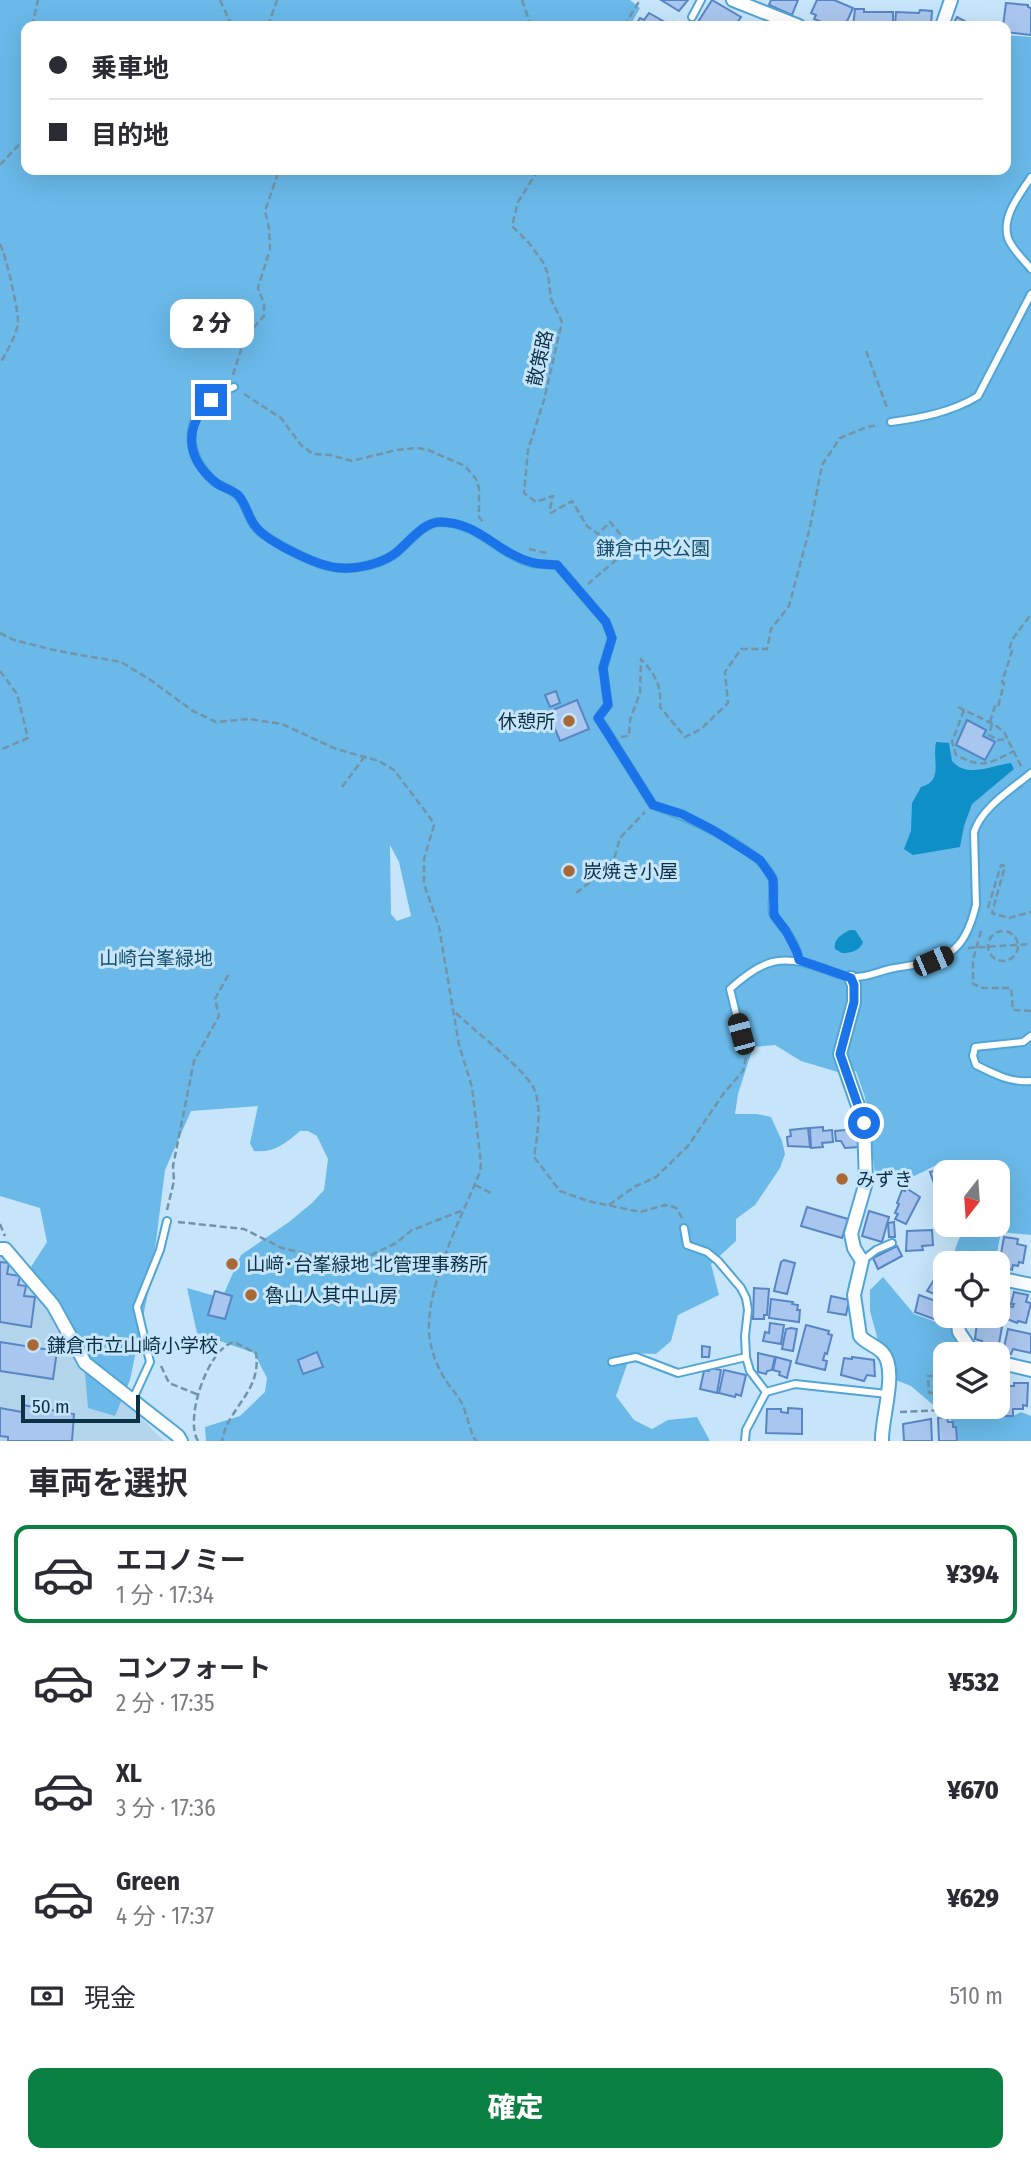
<!DOCTYPE html>
<html lang="ja">
<head>
<meta charset="utf-8">
<style>
	body { margin:0; font-family:"Fira Sans Condensed","Noto Sans JP",sans-serif; background:#f2f2f3; color:#2b2b33; height:100vh; display:flex; flex-direction:column; font-size:26px; white-space:nowrap }
	* { box-sizing:border-box; margin:0 }
	p { font-size:23px; color:#7c7c81 }
	.icon { flex:none; width:38px; height:38px; fill:none; stroke:currentColor; stroke-width:2; stroke-linecap:round; stroke-linejoin:round }
	.map { position:relative; height:1441px; overflow:hidden }
	.drawer { display:flex; flex-direction:column; background:#fff; flex:1 }
	.drawer>* { flex:none }
	.guide { position:absolute; left:21px; top:21px; width:990px; height:154px; border-radius:14px; box-shadow:0 7px 28px #0002; display:grid; align-content:center; height:154px; padding:0 28px; background:#fff }
	.needle { width:46px; rotate:197deg }
	.fabs { position:absolute; left:933px; top:1160px; display:grid; gap:14px }
	.fabs a { display:grid; place-items:center; width:77px; height:77px; border-radius:14px; background:#fff; box-shadow:0 7px 28px #0002; font-size:35px }
	.scale { position:absolute; left:21px; bottom:18px; width:119px; box-sizing:border-box; padding-left:7px; border:4px solid #0c3145; border-top:0; font-size:19px; line-height:24px; white-space:nowrap; color:#0c3145; -webkit-text-stroke:5px #c6e5fa; paint-order:stroke }
	.end { position:absolute; width:32px; height:32px; margin:-16px; border:9px solid #1a73e8; background:#fff; box-shadow:0 0 0 4px #fff }
	.from { border-radius:50% }
	.bubble { position:absolute; height:49px; border-radius:14px; background:#fff; box-shadow:0 7px 28px #0002; font-size:23px; font-weight:800; line-height:49px; text-align:center }
	.car { position:absolute; width:21px; height:42px; margin:-21px -10px; border-radius:9px; box-shadow:0 0 5px 2px #0007; background:linear-gradient(#222 24%,#8ab4d8 0 40%,#222 0 76%,#8ab4d8 0 86%,#222 0) }
	.guide b { display:flex; align-items:center; gap:24px; height:66px; font-size:26px }
	.guide b+b { border-top:2px solid #e1e1e2 }
	.guide i { width:18px; height:18px; background:#2b2b33 }
	ul { padding:0; list-style:none }
	li { display:flex; align-items:center; gap:21px; height:98px; margin:0 14px 10px; padding:0 14px; border:4px solid transparent; border-radius:14px }
	li div { flex:1 }
	li b { display:block; font-size:26px }
	li em { font-style:normal; font-weight:800 }
	li.selected { border-color:#0b8043 }
	li>.icon { width:63px; height:63px; stroke-width:1.5 }
	h2 { padding:0 28px; font-size:32px; line-height:84px }
	.pay { display:flex; align-items:center; gap:18px; height:77px; padding:0 28px; font-size:26px }
	.pay p { margin-inline-start:auto }
	.cta { display:flex; gap:14px; margin-top:auto; padding:14px 28px }
	.cta a { flex:1; height:80px; border-radius:14px; background:#0b8043; color:#fff; font-size:28px; font-weight:800; line-height:80px; text-align:center }
	.map>svg:first-child { display:block }
</style>
</head>
<body>
<div class="map">
<svg width="1031" height="1441" viewBox="0 0 1031 1441">
	<rect width="100%" height="100%" fill="#c6e5fa"/>
	<polygon fill="#b3d5eb" points="0,1257 12,1260 53,1319 80,1370 136,1413 164,1441 0,1441"/>
	<g fill="#6ab9e9" fill-rule="evenodd">
		<path d="M 0,0 L 630,0 L 640,8 L 630,26 L 26,26 L 26,170 L 1006,170 L 1006,35 L 1031,37 L 1031,1235 L 1001,1232 L 995,1263 L 952,1263 C 955,1248 958,1236 969,1225 L 998,1225 L 998,1172 L 982,1172 L 979,1163 L 970,1165 C 951,1150 927,1173 908,1178 C 898,1181 885,1176 875,1173 L 865,1097 L 856,1071 L 838,1072 L 801,1061 L 775,1045 L 753,1047 L 738,1094 L 735,1114 L 757,1114 L 771,1117 L 782,1141 L 785,1154 L 780,1168 L 755,1205 L 736,1219 L 736,1241 L 711,1264 L 719,1295 L 678,1315 L 671,1341 L 656,1354 L 631,1353 L 616,1396 L 634,1420 L 652,1429 L 668,1420 L 697,1417 L 710,1441 L 206,1441 L 205,1427 L 240,1416 L 265,1392 L 267,1378 L 254,1353 L 197,1333 L 187,1288 L 222,1298 L 241,1255 L 289,1222 L 312,1203 L 324,1190 L 328,1159 L 317,1136 L 308,1131 L 300,1131 C 285,1144 274,1153 254,1151 L 250,1143 L 258,1106 L 191,1111 L 165,1170 L 152,1273 L 130,1380 L 115,1416 L 88,1408 L 83,1350 L 29,1270 L 47,1242 L 40,1208 L 0,1196 ZM 390,845 L 399,862 L 411,916 L 397,921 L 391,914 Z"/>
		<polygon points="883,1277 914,1314 950,1327 960,1352 957,1354 945,1354 945,1364 941,1368 945,1373 945,1407 981,1407 983,1415 1011,1417 1021,1412 1031,1416 1031,1441 952,1441 952,1421 911,1386 888,1377 870,1311 870,1290"/>
	</g>
	<g fill="#0e8fc8">
		<path d="M 936,742 L 949,743 L 952,761 C 967,779 992,765 1011,763 L 1014,769 L 972,804 L 964,826 L 960,847 L 913,855 L 904,849 L 911,831 L 912,803 L 921,787 C 944,781 932,760 936,742 Z"/>
		<path d="M 850,930 L 855,930 L 863,942 C 860,951 850,953 842,953 L 835,949 C 833,939 842,934 850,930 Z"/>
	</g>
	<g fill="#a9c6ee" stroke="#5886c5" stroke-width="2">
		<polygon points="661,0 688,0 679,11"/>
		<polygon points="712,0 741,17 735,26 705,26 698,22"/>
		<polygon points="771,0 798,0 792,15 769,5"/>
		<polygon points="817,0 834,0 853,8 845,26 831,26 814,19 816,15 811,13"/>
		<polygon points="1006,3 1028,5 1028,7 1031,8 1031,35 1006,32 1006,26 1003,26"/>
		<polygon points="855,9 864,9 864,12 893,12 893,26 853,26"/>
		<polygon points="920,10 932,11 931,26 895,26 896,12 919,13"/>
		<polygon points="649,13 672,26 674,22 681,26 635,26 640,18 644,20"/>
		<polygon points="957,17 972,25 971,26 952,26"/>
		<polygon points="556,691 560,703 550,707 545,695"/>
		<polygon points="577,700 589,729 560,741 548,712"/>
		<polygon points="967,720 986,730 983,736 995,742 985,760 956,745"/>
		<polygon points="823,1127 823,1131 832,1130 833,1142 822,1143 823,1147 811,1148 810,1128"/>
		<polygon points="808,1128 810,1147 788,1146 787,1137 791,1136 790,1130"/>
		<polygon points="857,1129 859,1147 845,1148 841,1141 836,1141 835,1131"/>
		<polygon points="966,1163 967,1168 977,1165 980,1172 945,1172 945,1195 939,1198 930,1172"/>
		<polygon points="906,1188 920,1197 906,1224 895,1219 898,1214 895,1213 899,1204 897,1203 902,1190 905,1191"/>
		<polygon points="807,1207 848,1219 842,1238 801,1226"/>
		<polygon points="869,1211 889,1217 882,1242 862,1236"/>
		<polygon points="894,1222 895,1237 889,1237 888,1223"/>
		<polygon points="932,1230 933,1245 922,1246 923,1250 906,1251 907,1231"/>
		<polygon points="1004,1237 1018,1239 1017,1244 1026,1246 1023,1263 1019,1262 1018,1266 1013,1265 1012,1270 999,1265"/>
		<polygon points="897,1246 902,1256 878,1269 873,1258"/>
		<polygon points="784,1260 795,1263 787,1294 774,1291 781,1262"/>
		<polygon points="0,1262 9,1263 7,1274 20,1276 18,1285 26,1286 24,1296 35,1297 31,1327 0,1322"/>
		<polygon points="944,1276 945,1276 945,1298 927,1291 935,1278 941,1281"/>
		<polygon points="754,1288 769,1289 767,1315 764,1315 764,1319 753,1319"/>
		<polygon points="215,1291 232,1296 225,1319 208,1315"/>
		<polygon points="1014,1292 1028,1295 1026,1302 1031,1303 1026,1323 1018,1321 1017,1323 1002,1317 1005,1305 1013,1307 1014,1304 1011,1304"/>
		<polygon points="919,1295 944,1304 942,1309 945,1310 945,1314 942,1322 915,1312"/>
		<polygon points="831,1296 849,1300 846,1315 828,1312"/>
		<polygon points="771,1299 793,1302 792,1304 798,1305 797,1310 800,1310 799,1322 769,1318"/>
		<polygon points="986,1321 1002,1327 998,1349 985,1347 981,1344 982,1341 975,1339 977,1323 985,1325"/>
		<polygon points="770,1323 784,1325 781,1344 763,1341 765,1332 769,1333"/>
		<polygon points="806,1325 829,1331 828,1334 832,1335 827,1354 825,1353 823,1360 827,1361 825,1370 796,1363"/>
		<polygon points="791,1328 797,1329 793,1351 782,1349 786,1329"/>
		<polygon points="1008,1329 1031,1334 1031,1353 1013,1349 1011,1354 1003,1352"/>
		<polygon points="0,1342 57,1351 53,1379 0,1371"/>
		<polygon points="702,1346 710,1347 709,1357 702,1357"/>
		<polygon points="317,1352 323,1367 303,1374 298,1360"/>
		<polygon points="758,1353 775,1357 772,1370 767,1371 766,1374 758,1372"/>
		<polygon points="776,1357 791,1361 787,1378 779,1375 780,1372 773,1370"/>
		<polygon points="852,1357 874,1360 875,1376 867,1375 864,1381 841,1375 844,1358 852,1359"/>
		<polygon points="710,1368 721,1370 717,1393 700,1389 704,1371 709,1371"/>
		<polygon points="724,1370 746,1375 741,1396 736,1394 735,1397 719,1393"/>
		<polygon points="998,1377 1003,1377 1002,1415 984,1414 984,1407 998,1407"/>
		<polygon points="1014,1383 1028,1383 1027,1406 1023,1405 1023,1409 1013,1409 1013,1416 1004,1416 1005,1386 1014,1386"/>
		<polygon points="23,1405 74,1414 72,1441 8,1441 8,1437 0,1436 0,1408 22,1412"/>
		<polygon points="788,1408 802,1409 802,1434 766,1433 767,1409 781,1409 781,1412 788,1413"/>
		<polygon points="947,1417 948,1422 953,1422 953,1427 956,1427 957,1441 939,1441 938,1418"/>
		<polygon points="931,1419 932,1441 904,1441 903,1424"/>
	</g>
	<g fill="none" stroke-linecap="round" stroke-linejoin="round">
		<g stroke="#50a5d6" stroke-width="10">
			<g id="service">
				<polyline points="692,17 701,0"/>
				<path d="M 1031,177 C 1021,193 1001,216 1008,238 C 1011,248 1024,260 1031,269"/>
				<path d="M 234,387 C 188,404 178,443 211,479 C 219,487 231,488 238,496 C 246,504 248,518 256,528 C 266,539 311,562 326,566 C 347,571 375,567 393,555 C 407,546 422,522 440,522 C 480,523 497,553 531,563 C 539,565 549,564 557,565 L 606,622 L 612,638 L 603,668 L 608,705 L 598,718 L 605,728 L 653,805 C 680,814 768,851 773,881 C 775,891 771,903 773,913 C 775,920 782,925 786,931 C 792,939 797,950 799,960"/>
				<path d="M 891,422 C 921,418 952,412 978,396 L 1031,294"/>
				<path d="M 741,1034 L 730,989 C 762,960 781,953 822,968 C 831,971 843,977 853,977 C 867,978 881,970 895,968 C 943,960 963,958 976,905 L 974,832 C 982,807 1011,790 1031,773"/>
				<path d="M 1031,1036 L 1023,1042 L 975,1047 L 973,1056 L 976,1065 C 994,1074 1011,1083 1031,1081"/>
				<polyline points="684,1228 687,1245 707,1252 718,1261 741,1288 746,1298 748,1310 745,1336 746,1357 750,1371 766,1392 795,1384 887,1394"/>
				<polyline points="862,1261 876,1250 892,1243"/>
				<polyline points="612,1362 636,1357 678,1373 746,1357"/>
				<polyline points="132,1401 150,1362 137,1307 160,1250 167,1221"/>
				<polyline points="745,1441 746,1430 766,1392"/>
			</g>
		</g>
		<g stroke="#50a5d6" stroke-width="16">
			<g id="minor">
				<polyline points="733,0 799,26"/>
				<polyline points="942,26 951,0"/>
				<path d="M 851,978 L 854,985 L 854,1002 L 840,1054 L 864,1123 L 866,1182 L 851,1234 L 854,1248 L 862,1261 L 854,1295 L 860,1336 C 866,1343 876,1346 882,1352 C 899,1369 881,1418 882,1441"/>
				<polyline points="0,1249 5,1249 53,1305 85,1363 178,1436 181,1441"/>
				<polyline points="998,1278 1031,1285"/>
				<polyline points="957,1316 959,1332 973,1353 977,1354"/>
				<polyline points="998,1362 1031,1370"/>
			</g>
		</g>
		<g stroke="#7294a9" stroke-width="2.5" stroke-dasharray="7 3.5" stroke-linecap="butt">
			<polyline points="220,0 232,26"/>
			<polyline points="522,0 531,26"/>
			<polyline points="32,26 38,0"/>
			<polyline points="268,26 277,0"/>
			<polyline points="624,26 640,0"/>
			<polyline points="0,165 26,137"/>
			<polyline points="538,170 518,202 512,226 529,243 543,262 548,274 551,299 562,322 544,400 528,450 524,493 536,502 553,496 550,509 551,513 572,501 587,526 598,534 610,522 631,547 588,584"/>
			<path d="M 0,244 C 6,255 19,312 18,324 C 15,338 7,351 0,364"/>
			<polyline points="866,351 888,410"/>
			<polyline points="233,375 245,337 264,316 264,304 258,288 270,249 269,228 265,211 279,170"/>
			<polyline points="244,394 281,418 301,445 313,454 330,455 352,461 396,450 417,448 428,450 465,466 476,479 479,488 479,517 484,523"/>
			<polyline points="529,549 546,553"/>
			<path d="M 0,633 L 14,640 L 58,651 L 121,662 L 149,679 L 193,711 L 216,722 L 249,719 L 282,724 L 336,749 L 379,761 L 394,770 L 431,819 L 434,825 L 424,859 L 424,884 L 439,927 L 459,1045 L 472,1087 L 481,1163 L 480,1172 C 462,1216 419,1298 431,1345 C 433,1356 439,1370 445,1379 C 450,1388 459,1396 463,1406 C 468,1417 469,1430 476,1441"/>
			<polyline points="0,671 17,694 28,738 0,750"/>
			<polyline points="958,707 995,725 1004,732 1022,768"/>
			<path d="M 964,710 L 952,742 L 956,755 C 983,769 988,764 1014,751"/>
			<polyline points="990,722 995,706 998,707 1004,683 1002,682 1012,651 1009,650 1012,640 1031,614"/>
			<polyline points="992,724 989,735 998,740 1008,739"/>
			<path d="M 621,737 L 629,736 L 630,720 L 640,693 L 641,659 C 655,674 662,686 660,707 L 685,737 L 701,729 L 728,703 L 725,672 L 741,649 L 767,649 L 771,629 L 789,606 L 810,527 L 822,465 L 840,438 L 867,427 L 879,425"/>
			<polyline points="342,787 365,756"/>
			<polyline points="576,893 599,875 615,856 620,838 645,812"/>
			<polyline points="988,908 1001,865 1005,866 992,913 1009,918 1031,912"/>
			<circle cx="1003" cy="946" r="15"/>
			<polyline points="981,931 973,960 973,984 983,988 1011,988 1013,1010 1031,1011"/>
			<polyline points="968,948 1031,944"/>
			<path d="M 456,1013 C 473,1030 528,1071 535,1091 C 542,1111 537,1137 534,1157 L 560,1191 L 588,1201 L 640,1212 L 665,1205 L 671,1206 L 676,1208 L 682,1218"/>
			<polyline points="475,1185 491,1193"/>
			<polyline points="609,1205 634,1187 656,1177 688,1146 724,1093 743,1071 746,1057 743,1044"/>
			<polyline points="167,1210 174,1181 173,1166 194,1061 219,1016 215,999 230,972"/>
			<polyline points="178,1222 244,1229 282,1248 331,1260 369,1256 396,1243 412,1230 461,1211"/>
			<polyline points="0,1224 5,1236"/>
			<polyline points="161,1366 169,1383 199,1395"/>
			<polyline points="900,1412 945,1410 945,1393 929,1393 928,1376 945,1376"/>
			<path d="M 198,1441 C 184,1419 208,1348 234,1342 L 256,1353 C 262,1392 227,1408 222,1441"/>
		</g>
		<use href="#service" stroke="#fff" stroke-width="6"/>
		<use href="#minor" stroke="#fff" stroke-width="12"/>
	</g>
	<g fill="none" stroke-linecap="round" stroke-linejoin="round">
		<path stroke="#1a73e8" stroke-width="9" d="M 211,400 C 184,427 185,457 215,482 C 222,488 231,489 238,495 C 246,503 248,518 256,527 C 269,543 321,568 342,568 C 358,569 379,564 393,555 C 406,546 422,522 440,522 C 479,522 497,553 531,562 C 539,565 549,564 557,565 L 606,622 L 612,638 L 603,668 L 608,705 L 598,718 L 653,805 L 682,814 L 713,830 L 760,860 L 773,879 L 774,915 L 786,931 L 797,952 L 799,960 L 851,978 L 854,985 L 854,1002 L 840,1054 L 864,1123"/>
	</g>
	<g fill="#aa6834" stroke="#c6e5fa" stroke-width="2.5">
		<circle cx="569" cy="721" r="7"/>
		<circle cx="569" cy="871" r="7"/>
		<circle cx="842" cy="1179" r="7"/>
		<circle cx="232" cy="1264" r="7"/>
		<circle cx="251" cy="1295" r="7"/>
		<circle cx="33" cy="1345" r="7"/>
	</g>
	<g text-anchor="middle" dominant-baseline="central" stroke-width="6" stroke-linejoin="round" paint-order="stroke">
		<g font-size="19" fill="#0c3145" stroke="#c6e5fa">
			<text transform="translate(540 358) rotate(-77)">散策路</text>
		</g>
		<g font-size="19" fill="#144f6d" stroke="#c6e5fa">
			<text x="653" y="548">鎌倉中央公園</text>
			<text x="156" y="958">山崎台峯緑地</text>
		</g>
		<g font-size="19" fill="#0c3145" stroke="#c6e5fa" text-anchor="start">
			<text x="555" y="721" text-anchor="end">休憩所</text>
			<text x="583" y="871">炭焼き小屋</text>
			<text x="856" y="1179">みずき</text>
			<text x="246" y="1264">山﨑･台峯緑地 北管理事務所</text>
			<text x="265" y="1295">魯山人其中山房</text>
			<text x="47" y="1345">鎌倉市立山崎小学校</text>
		</g>
	</g>
</svg>
<div class="fabs">
<a><svg class="needle" viewBox="-14 -14 28 28"><path d="M0-13l5 13h-10z" fill="#e53935"/><path d="M0 13l5-13h-10z" fill="#7c7c81"/></svg></a>
<a><svg class="icon" aria-label="locate" viewBox="0 0 24 24"><circle cx="12" cy="12" r="6"/><path d="M12 2v4M12 18v4M2 12h4M18 12h4"/></svg></a>
<a><svg class="icon" aria-label="layers" viewBox="0 0 24 24"><path d="M12 4l9 5-9 5-9-5zM3 14l9 5 9-5"/></svg></a>
</div>
<div class="scale">50 m</div>
<i class="end from" style="left:864px;top:1123px"></i>
<i class="end" style="left:211px;top:400px"></i>
<div class="bubble" style="left:170px;top:299px;width:84px">2 分</div>
<i class="car" style="left:933px;top:961px;rotate:67deg"></i>
<i class="car" style="left:741px;top:1034px;rotate:345deg"></i>
<div class="guide">
<b><i class="from"></i>乗車地</b>
<b><i></i>目的地</b>
</div>
</div>
<section class="drawer">
<h2>車両を選択</h2>
<ul>
<li class="selected"><svg class="icon" aria-label="car" viewBox="0 0 24 24"><path d="M5 17H2v-5l4-1 3-4h7l3 4 3 1v5h-3M9 17h6M6 11h13"/><circle cx="7" cy="17" r="2"/><circle cx="17" cy="17" r="2"/></svg><div><b>エコノミー</b><p>1 分 · 17:34</p></div><em>¥394</em></li>
<li><svg class="icon" aria-label="car" viewBox="0 0 24 24"><path d="M5 17H2v-5l4-1 3-4h7l3 4 3 1v5h-3M9 17h6M6 11h13"/><circle cx="7" cy="17" r="2"/><circle cx="17" cy="17" r="2"/></svg><div><b>コンフォート</b><p>2 分 · 17:35</p></div><em>¥532</em></li>
<li><svg class="icon" aria-label="car" viewBox="0 0 24 24"><path d="M5 17H2v-5l4-1 3-4h7l3 4 3 1v5h-3M9 17h6M6 11h13"/><circle cx="7" cy="17" r="2"/><circle cx="17" cy="17" r="2"/></svg><div><b>XL</b><p>3 分 · 17:36</p></div><em>¥670</em></li>
<li><svg class="icon" aria-label="car" viewBox="0 0 24 24"><path d="M5 17H2v-5l4-1 3-4h7l3 4 3 1v5h-3M9 17h6M6 11h13"/><circle cx="7" cy="17" r="2"/><circle cx="17" cy="17" r="2"/></svg><div><b>Green</b><p>4 分 · 17:37</p></div><em>¥629</em></li>
</ul>
<div class="pay"><svg class="icon" aria-label="cash" viewBox="0 0 24 24"><path d="M3 7h18v10H3z"/><circle cx="12" cy="12" r="2"/></svg>現金<p>510 m</p></div>
<div class="cta"><a>確定</a></div>
</section>
</body>
</html>
